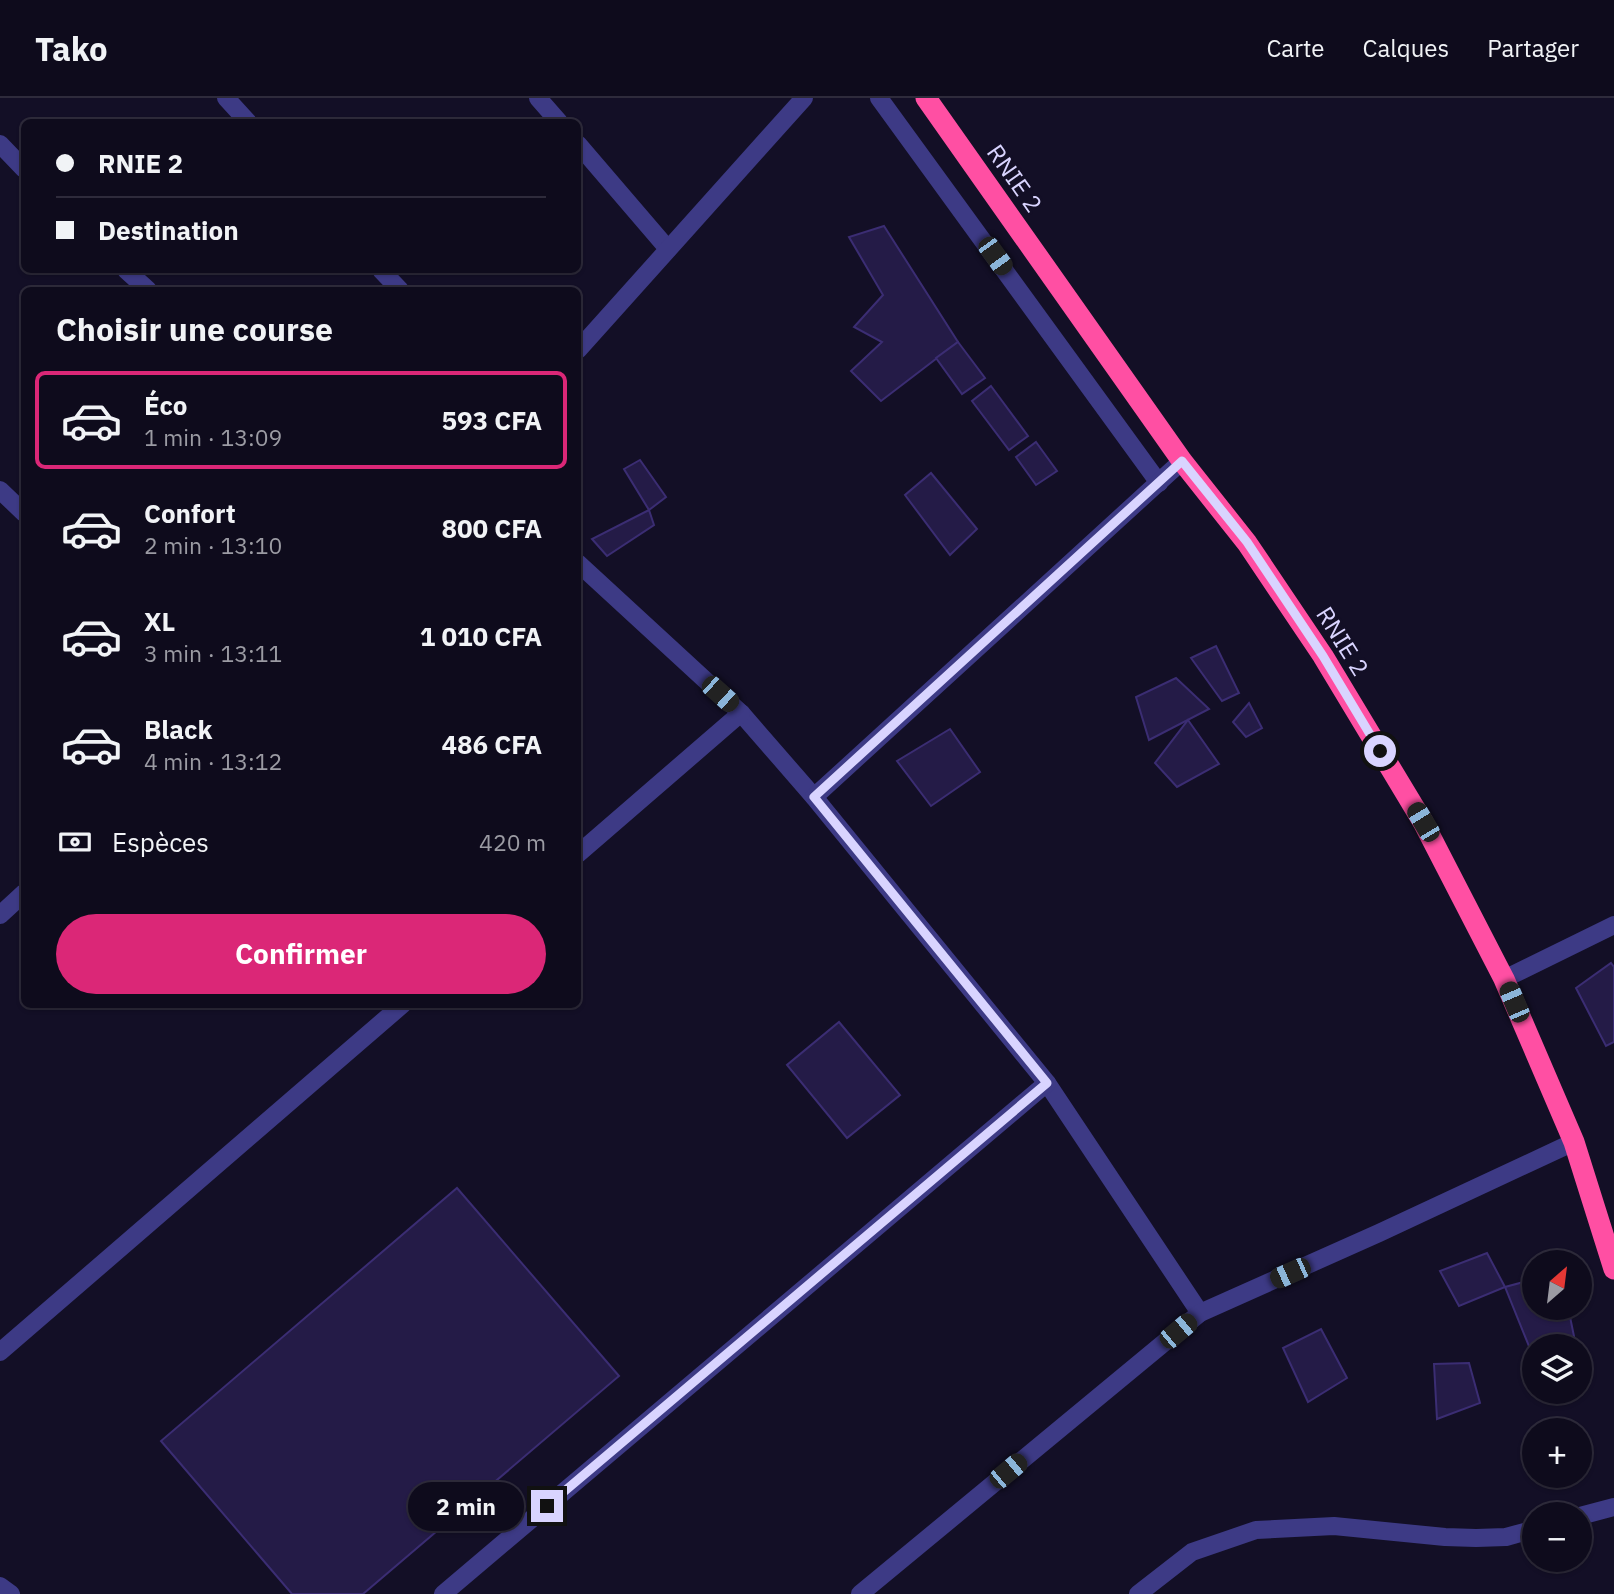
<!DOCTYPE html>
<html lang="fr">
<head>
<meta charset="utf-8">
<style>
	body { margin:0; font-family:"IBM Plex Sans",sans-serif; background:#171425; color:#f1f3f6; height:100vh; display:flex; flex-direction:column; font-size:26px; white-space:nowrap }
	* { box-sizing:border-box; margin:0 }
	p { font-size:23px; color:#9b9ba3 }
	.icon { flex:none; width:38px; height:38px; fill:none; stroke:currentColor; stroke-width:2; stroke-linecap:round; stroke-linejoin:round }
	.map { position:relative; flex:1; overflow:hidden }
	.panel { position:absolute; left:21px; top:189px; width:560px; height:721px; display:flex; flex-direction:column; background:#0e0b1c; border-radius:10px; box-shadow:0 2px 5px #0004,0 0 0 2px #2e2b3b }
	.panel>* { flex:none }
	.top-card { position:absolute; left:21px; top:21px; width:560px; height:154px; border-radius:10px; box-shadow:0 2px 5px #0004,0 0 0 2px #2e2b3b; display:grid; align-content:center; height:154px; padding:0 35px; background:#0e0b1c }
	.needle { width:46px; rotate:28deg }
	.controls { position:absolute; left:1522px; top:1152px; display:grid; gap:14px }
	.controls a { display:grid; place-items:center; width:70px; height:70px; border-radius:50%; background:#0e0b1c; box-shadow:0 2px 5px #0004,0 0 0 2px #2e2b3b; font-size:35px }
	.end { position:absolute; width:32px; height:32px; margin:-16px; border:9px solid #d9d4ff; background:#111; box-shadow:0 0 0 4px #111 }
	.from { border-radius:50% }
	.bubble { position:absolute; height:49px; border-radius:24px; background:#0e0b1c; box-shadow:0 2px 5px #0004,0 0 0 2px #2e2b3b; font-size:23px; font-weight:700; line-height:49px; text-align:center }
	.car { position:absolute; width:21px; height:42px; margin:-21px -10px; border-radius:9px; box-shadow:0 0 5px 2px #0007; background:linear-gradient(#222 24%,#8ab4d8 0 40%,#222 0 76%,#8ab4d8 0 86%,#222 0) }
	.top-card b { display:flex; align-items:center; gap:24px; height:66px; font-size:26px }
	.top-card b+b { border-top:2px solid #2e2b3b }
	.top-card i { width:18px; height:18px; background:#f1f3f6 }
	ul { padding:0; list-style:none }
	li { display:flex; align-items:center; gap:21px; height:98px; margin:0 14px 10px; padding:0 21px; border:4px solid transparent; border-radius:10px }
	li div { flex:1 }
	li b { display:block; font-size:26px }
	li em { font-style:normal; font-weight:700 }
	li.selected { border-color:#db2777 }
	li>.icon { width:63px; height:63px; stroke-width:1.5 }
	h2 { padding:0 35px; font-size:32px; line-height:84px }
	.pay { display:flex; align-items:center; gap:18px; height:77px; padding:0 35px; font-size:26px }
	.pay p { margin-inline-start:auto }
	.cta { display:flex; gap:14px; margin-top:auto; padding:14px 35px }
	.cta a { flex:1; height:80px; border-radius:42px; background:#db2777; color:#fff; font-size:28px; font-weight:700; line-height:80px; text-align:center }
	header { display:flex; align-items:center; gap:42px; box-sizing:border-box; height:98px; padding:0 35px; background:#0e0b1c; border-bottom:2px solid #2e2b3b }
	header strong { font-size:33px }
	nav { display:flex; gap:38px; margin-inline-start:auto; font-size:24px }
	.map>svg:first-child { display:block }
</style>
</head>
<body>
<header>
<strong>Tako</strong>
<nav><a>Carte</a><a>Calques</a><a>Partager</a></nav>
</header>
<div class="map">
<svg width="1614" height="1496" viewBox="0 0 1614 1496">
	<rect width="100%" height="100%" fill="#130f26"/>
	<g fill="#241b47" stroke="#3b2d73" stroke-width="2">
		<polygon points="884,128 958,244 881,303 851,273 882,244 854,229 883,197 849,139"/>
		<polygon points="958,244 985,280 962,296 936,260"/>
		<polygon points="991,288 1028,338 1009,352 972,303"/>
		<polygon points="1036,344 1057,373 1036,387 1016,359"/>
		<polygon points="640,362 666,399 649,412 624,371"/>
		<polygon points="931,375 977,431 950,457 905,397"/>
		<polygon points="649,412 654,427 607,458 592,441"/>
		<polygon points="1216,548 1239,595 1222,603 1191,560"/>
		<polygon points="1176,580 1209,611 1149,642 1136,599"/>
		<polygon points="1249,605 1262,630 1246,639 1233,624"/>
		<polygon points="1188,622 1219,666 1177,689 1155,665"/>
		<polygon points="950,631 980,674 931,708 897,663"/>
		<polygon points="1611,865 1614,869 1614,944 1606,948 1576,890"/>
		<polygon points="839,924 900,997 847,1040 787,967"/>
		<polygon points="457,1090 619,1278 363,1496 292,1496 161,1343"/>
		<polygon points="1487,1155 1505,1189 1459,1208 1440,1173"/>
		<polygon points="1531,1182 1535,1189 1535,1209 1568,1209 1576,1248 1535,1248 1535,1263 1505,1189"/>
		<polygon points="1321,1231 1347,1280 1308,1304 1283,1250"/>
		<polygon points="1469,1265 1480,1305 1437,1321 1434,1266"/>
	</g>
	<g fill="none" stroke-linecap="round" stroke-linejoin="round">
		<g stroke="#3d3a85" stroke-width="18">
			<polyline points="226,0 248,24"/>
			<polyline points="538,0 559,24"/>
			<polyline points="879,0 1159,385"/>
			<polyline points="0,46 24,71"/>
			<polyline points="578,46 668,151"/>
			<polyline points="126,172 148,192"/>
			<polyline points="381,172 400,192"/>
			<polyline points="578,252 804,0"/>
			<polyline points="0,392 24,415"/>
			<polyline points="578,465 741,615 814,699 1047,985 1200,1215"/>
			<polyline points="814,699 1182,363"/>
			<polyline points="578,756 741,615"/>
			<polyline points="0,817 24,795"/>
			<polyline points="1504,881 1614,827"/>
			<polyline points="0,1254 403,906"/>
			<polyline points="1580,1418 1614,1409"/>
			<polyline points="0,1488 11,1496"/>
			<polyline points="443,1496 1047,985"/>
			<polyline points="860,1496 1200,1215 1379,1135 1574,1044"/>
			<polyline points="1138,1496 1192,1454 1256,1432 1334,1428 1445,1439 1476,1440 1506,1439 1535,1431"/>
		</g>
		<polyline stroke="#ff4fa3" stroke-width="21" points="926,0 1182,363 1247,445 1323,558 1423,724 1504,881 1574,1044 1614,1171"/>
	</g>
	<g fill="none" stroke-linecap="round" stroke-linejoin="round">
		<polyline stroke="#d9d4ff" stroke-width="9" points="547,1408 1047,985 814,699 1182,363 1247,444 1323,558 1380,653"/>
	</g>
	<g text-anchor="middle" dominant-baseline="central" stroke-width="5" stroke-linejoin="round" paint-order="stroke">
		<g font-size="24" fill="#d9d4ff" stroke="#130f26">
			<text transform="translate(1015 80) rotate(55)">RNIE 2</text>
			<text transform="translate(1343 543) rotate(58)">RNIE 2</text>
		</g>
	</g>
</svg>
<div class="controls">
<a><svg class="needle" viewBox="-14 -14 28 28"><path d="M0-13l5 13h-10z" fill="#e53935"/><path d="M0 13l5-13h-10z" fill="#9b9ba3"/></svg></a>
<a><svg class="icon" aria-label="layers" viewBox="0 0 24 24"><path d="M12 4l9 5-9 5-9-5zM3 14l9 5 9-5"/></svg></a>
<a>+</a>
<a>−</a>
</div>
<i class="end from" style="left:1380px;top:653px"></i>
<i class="end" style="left:547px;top:1408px"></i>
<div class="bubble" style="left:408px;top:1384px;width:116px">2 min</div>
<i class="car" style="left:995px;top:158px;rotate:144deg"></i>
<i class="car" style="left:720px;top:596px;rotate:132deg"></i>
<i class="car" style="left:1423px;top:724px;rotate:329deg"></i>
<i class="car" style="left:1514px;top:904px;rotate:337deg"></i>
<i class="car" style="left:1290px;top:1175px;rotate:246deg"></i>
<i class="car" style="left:1178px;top:1233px;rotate:50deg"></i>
<i class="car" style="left:1008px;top:1373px;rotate:50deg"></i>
<div class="top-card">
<b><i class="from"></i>RNIE 2</b>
<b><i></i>Destination</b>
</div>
<section class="panel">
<h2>Choisir une course</h2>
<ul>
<li class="selected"><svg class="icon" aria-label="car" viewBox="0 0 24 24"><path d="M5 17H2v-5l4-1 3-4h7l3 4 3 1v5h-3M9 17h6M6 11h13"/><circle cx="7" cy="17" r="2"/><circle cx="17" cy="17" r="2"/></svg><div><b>Éco</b><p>1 min · 13:09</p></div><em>593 CFA</em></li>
<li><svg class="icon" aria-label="car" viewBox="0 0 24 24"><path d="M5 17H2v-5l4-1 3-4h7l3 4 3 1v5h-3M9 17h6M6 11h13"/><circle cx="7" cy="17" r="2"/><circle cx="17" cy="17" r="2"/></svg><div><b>Confort</b><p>2 min · 13:10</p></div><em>800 CFA</em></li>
<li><svg class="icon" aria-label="car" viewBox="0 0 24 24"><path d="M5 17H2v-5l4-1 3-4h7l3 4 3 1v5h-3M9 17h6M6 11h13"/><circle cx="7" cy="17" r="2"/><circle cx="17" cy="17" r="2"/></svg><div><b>XL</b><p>3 min · 13:11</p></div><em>1 010 CFA</em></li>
<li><svg class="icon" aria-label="car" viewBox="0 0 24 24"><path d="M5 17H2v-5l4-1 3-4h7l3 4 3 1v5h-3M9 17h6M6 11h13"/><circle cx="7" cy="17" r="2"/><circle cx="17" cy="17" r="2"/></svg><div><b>Black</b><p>4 min · 13:12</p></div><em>486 CFA</em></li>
</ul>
<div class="pay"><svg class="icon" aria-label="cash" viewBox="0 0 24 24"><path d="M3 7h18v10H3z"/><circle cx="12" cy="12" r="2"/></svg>Espèces<p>420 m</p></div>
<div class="cta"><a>Confirmer</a></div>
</section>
</div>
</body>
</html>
